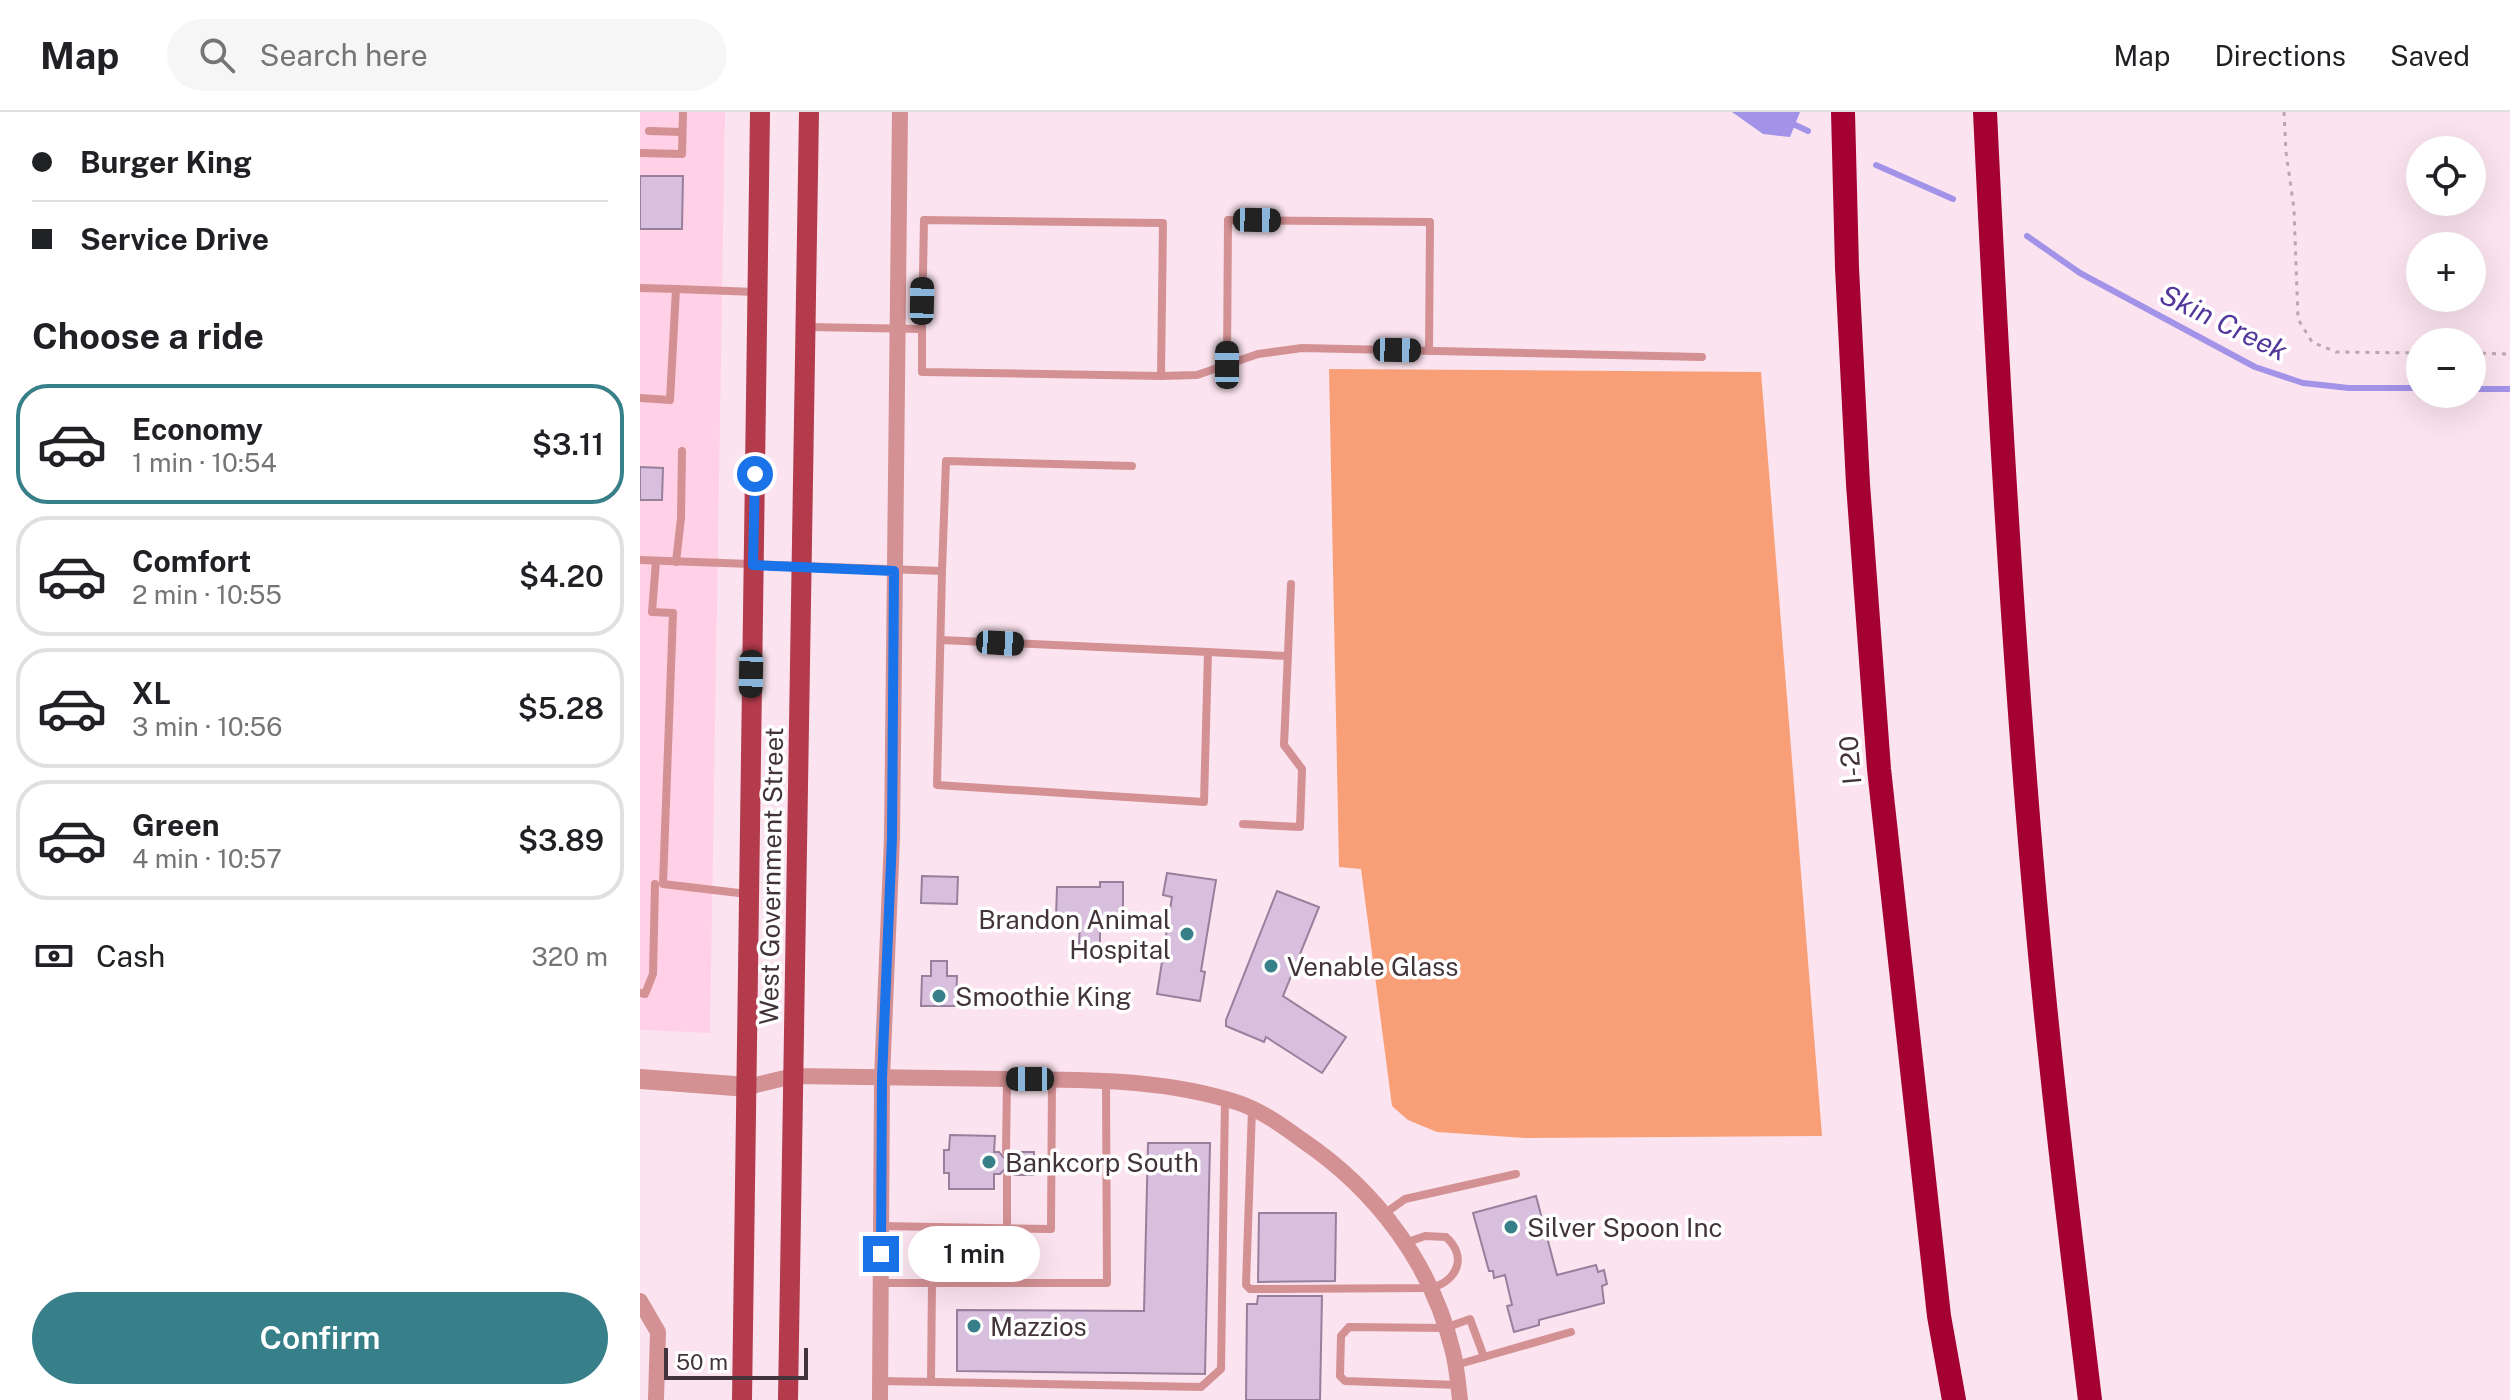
<!DOCTYPE html>
<html lang="en">
<head>
<meta charset="utf-8">
<style>
	body { margin:0; font-family:"Public Sans",sans-serif; background:#f6f6f6; color:#202124; height:100vh; display:flex; flex-direction:column; font-size:30px; white-space:nowrap }
	* { box-sizing:border-box; margin:0 }
	p { font-size:26px; color:#757577 }
	.icon { flex:none; width:44px; height:44px; fill:none; stroke:currentColor; stroke-width:2; stroke-linecap:round; stroke-linejoin:round }
	.map { position:relative; flex:1; overflow:hidden }
	.panel { display:flex; flex-direction:column; background:#fff; width:640px }
	.panel>* { flex:none }
	.guide { display:grid; align-content:center; height:176px; padding:0 32px; background:#fff }
	.buttons { position:absolute; left:1766px; top:24px; display:grid; gap:16px }
	.buttons a { display:grid; place-items:center; width:80px; height:80px; border-radius:50%; background:#fff; box-shadow:0 8px 32px #0002; font-size:40px }
	.scale { position:absolute; left:24px; bottom:20px; width:144px; box-sizing:border-box; padding-left:8px; border:4px solid #43343b; border-top:0; font-size:22px; line-height:28px; white-space:nowrap; color:#43343b; -webkit-text-stroke:6px #fff; paint-order:stroke }
	.end { position:absolute; width:36px; height:36px; margin:-18px; border:10px solid #1a73e8; background:#fff; box-shadow:0 0 0 4px #fff }
	.from { border-radius:50% }
	.bubble { position:absolute; height:56px; border-radius:28px; background:#fff; box-shadow:0 8px 32px #0002; font-size:26px; font-weight:600; line-height:56px; text-align:center }
	.car { position:absolute; width:24px; height:48px; margin:-24px -12px; border-radius:10px; box-shadow:0 0 6px 2px #0007; background:linear-gradient(#222 24%,#8ab4d8 0 40%,#222 0 76%,#8ab4d8 0 86%,#222 0) }
	.guide b { display:flex; align-items:center; gap:28px; height:76px; font-size:30px }
	.guide b+b { border-top:2px solid #e0e0e0 }
	.guide i { width:20px; height:20px; background:#202124 }
	ul { padding:0; list-style:none }
	li { display:flex; align-items:center; gap:24px; height:120px; margin:0 16px 12px; padding:0 16px; border:4px solid #e0e0e0; border-radius:32px }
	li div { flex:1 }
	li b { display:block; font-size:30px }
	li em { font-style:normal; font-weight:600 }
	li.selected { border-color:#388089 }
	li>.icon { width:72px; height:72px; stroke-width:1.5 }
	h2 { padding:0 32px; font-size:36px; line-height:96px }
	.pay { display:flex; align-items:center; gap:20px; height:88px; padding:0 32px; font-size:30px }
	.pay p { margin-inline-start:auto }
	.action { display:flex; gap:16px; margin-top:auto; padding:16px 32px }
	.action a { flex:1; height:92px; border-radius:48px; background:#388089; color:#fff; font-size:32px; font-weight:600; line-height:92px; text-align:center }
	header { display:flex; align-items:center; gap:48px; box-sizing:border-box; height:112px; padding:0 40px; background:#fff; border-bottom:2px solid #e0e0e0 }
	header strong { font-size:38px }
	nav { display:flex; gap:44px; margin-inline-start:auto; font-size:28px }
	.search { width:560px; height:72px; background:#f6f6f6; display:flex; align-items:center; gap:20px; box-sizing:border-box; padding:0 28px; border-radius:44px; color:#757577; font-size:30px }
	main { display:flex; flex:1; min-height:0 }
	.map>svg:first-child { display:block }
</style>
</head>
<body>
<header>
<strong>Map</strong>
<div class="search"><svg class="icon" aria-label="search" viewBox="0 0 24 24"><circle cx="10" cy="10" r="6"/><path d="M15 15l6 6"/></svg>Search here</div>
<nav><a>Map</a><a>Directions</a><a>Saved</a></nav>
</header>
<main>
<section class="panel">
<div class="guide">
<b><i class="from"></i>Burger King</b>
<b><i></i>Service Drive</b>
</div>
<h2>Choose a ride</h2>
<ul>
<li class="selected"><svg class="icon" aria-label="car" viewBox="0 0 24 24"><path d="M5 17H2v-5l4-1 3-4h7l3 4 3 1v5h-3M9 17h6M6 11h13"/><circle cx="7" cy="17" r="2"/><circle cx="17" cy="17" r="2"/></svg><div><b>Economy</b><p>1 min · 10:54</p></div><em>$3.11</em></li>
<li><svg class="icon" aria-label="car" viewBox="0 0 24 24"><path d="M5 17H2v-5l4-1 3-4h7l3 4 3 1v5h-3M9 17h6M6 11h13"/><circle cx="7" cy="17" r="2"/><circle cx="17" cy="17" r="2"/></svg><div><b>Comfort</b><p>2 min · 10:55</p></div><em>$4.20</em></li>
<li><svg class="icon" aria-label="car" viewBox="0 0 24 24"><path d="M5 17H2v-5l4-1 3-4h7l3 4 3 1v5h-3M9 17h6M6 11h13"/><circle cx="7" cy="17" r="2"/><circle cx="17" cy="17" r="2"/></svg><div><b>XL</b><p>3 min · 10:56</p></div><em>$5.28</em></li>
<li><svg class="icon" aria-label="car" viewBox="0 0 24 24"><path d="M5 17H2v-5l4-1 3-4h7l3 4 3 1v5h-3M9 17h6M6 11h13"/><circle cx="7" cy="17" r="2"/><circle cx="17" cy="17" r="2"/></svg><div><b>Green</b><p>4 min · 10:57</p></div><em>$3.89</em></li>
</ul>
<div class="pay"><svg class="icon" aria-label="cash" viewBox="0 0 24 24"><path d="M3 7h18v10H3z"/><circle cx="12" cy="12" r="2"/></svg>Cash<p>320 m</p></div>
<div class="action"><a>Confirm</a></div>
</section>
<div class="map">
<svg width="1870" height="1288" viewBox="0 0 1870 1288">
	<rect width="100%" height="100%" fill="#fbe4ef"/>
	<polygon fill="#ffd0e6" points="0,0 85,0 70,921 0,918"/>
	<polygon fill="#f89f77" points="689,257 1121,260 1182,1024 885,1026 797,1020 768,1008 752,994 721,757 699,755"/>
	<polygon fill="#a292e8" points="1092,0 1160,0 1150,25 1123,22"/>
	<g fill="none" stroke-linecap="round" stroke-linejoin="round">
		<g stroke="#a292e8" stroke-width="6">
			<polyline points="1151,11 1168,19"/>
			<polyline points="1236,53 1313,87"/>
			<polyline points="1387,124 1440,161 1615,255 1663,271 1709,276 1780,276"/>
			<polyline points="1832,277 1870,277"/>
		</g>
	</g>
	<g fill="#d7bfdd" stroke="#96809c" stroke-width="2">
		<polygon points="0,64 43,64 42,117 0,117"/>
		<polygon points="0,355 23,356 22,388 0,388"/>
		<polygon points="527,761 576,768 561,859 565,860 560,889 517,882 532,785 523,783"/>
		<polygon points="282,764 318,765 317,792 281,791"/>
		<polygon points="460,770 483,770 483,806 460,807 460,835 439,834 440,806 416,806 417,775 460,775"/>
		<polygon points="637,779 679,795 643,884 706,925 682,961 626,925 624,930 586,914 586,908"/>
		<polygon points="291,849 307,849 307,864 317,864 316,894 281,894 282,864 291,864"/>
		<polygon points="310,1023 355,1024 354,1040 359,1040 365,1047 370,1046 373,1040 394,1040 394,1063 374,1063 371,1057 366,1056 360,1062 354,1062 354,1077 309,1077 309,1061 304,1061 304,1038 309,1038"/>
		<polygon points="508,1031 570,1031 565,1262 317,1259 317,1198 504,1199"/>
		<polygon points="896,1084 917,1163 956,1153 958,1160 964,1158 967,1172 962,1174 964,1191 899,1208 899,1213 874,1220 867,1194 872,1193 865,1163 854,1166 853,1159 849,1159 833,1101"/>
		<polygon points="619,1101 696,1101 695,1169 618,1170"/>
		<polygon points="618,1184 682,1184 680,1288 606,1288 607,1192 617,1192"/>
	</g>
	<g fill="none" stroke-linecap="round" stroke-linejoin="round">
		<g stroke="#bca7b1" stroke-width="3" stroke-dasharray="4 6" stroke-linecap="butt">
			<polyline points="1644,0 1646,40 1654,97 1658,207 1672,230 1696,240 1780,241"/>
			<polyline points="1832,241 1870,242"/>
		</g>
		<g stroke="#d49194" stroke-width="8">
			<polyline points="9,19 42,20"/>
			<polyline points="0,41 42,42 43,0"/>
			<polyline points="0,176 36,177 30,288 0,286"/>
			<polyline points="36,177 115,180"/>
			<polyline points="167,215 282,217 282,260 521,264 523,111 284,108 282,217"/>
			<polyline points="587,253 588,108 790,110 789,239"/>
			<polyline points="521,264 557,263 618,242 662,236 1062,245"/>
			<polyline points="0,448 302,459 297,673 564,690 568,540 301,528"/>
			<polyline points="16,449 12,500 33,501 23,772 107,782"/>
			<polyline points="36,450 41,406 42,339"/>
			<polyline points="302,459 306,349 492,354"/>
			<polyline points="568,540 647,544"/>
			<polyline points="603,712 660,715 662,657 644,633 651,472"/>
			<polyline points="0,881 5,882 13,862 15,772"/>
			<path d="M 612,997 L 606,1173 L 610,1177 L 791,1176 C 817,1169 828,1145 806,1125 L 785,1124 L 765,1131"/>
			<polyline points="366,1040 367,967"/>
			<polyline points="367,1063 367,1116"/>
			<polyline points="744,1102 765,1087 876,1062"/>
			<polyline points="241,1114 411,1117 412,967"/>
			<polyline points="241,1171 467,1171 466,969"/>
			<polyline points="816,1253 931,1220"/>
			<polyline points="240,1269 561,1275 581,1257 585,987"/>
			<polyline points="291,1270 292,1171"/>
			<polyline points="818,1273 705,1269 700,1264 701,1224 709,1215 805,1216 830,1207 844,1245"/>
		</g>
		<g stroke="#d49194" stroke-width="16">
			<path d="M 108,975 L 153,964 C 224,965 295,966 366,967 C 445,968 523,966 599,991 C 622,999 643,1014 662,1028 C 736,1078 792,1152 813,1240 C 817,1256 818,1272 820,1288"/>
			<polyline points="0,1189 18,1220 16,1288"/>
			<polyline points="240,1288 242,966 252,726 260,0"/>
		</g>
		<polyline stroke="#d49194" stroke-width="20" points="0,967 108,975"/>
		<g stroke="#b43b4c" stroke-width="20">
			<polyline points="102,1288 120,0"/>
			<polyline points="148,1288 169,0"/>
		</g>
		<g stroke="#a50032" stroke-width="24">
			<polyline points="1203,0 1207,156 1218,372 1239,657 1299,1204 1314,1288"/>
			<path d="M 1345,0 C 1357,255 1371,510 1393,765 C 1408,940 1429,1114 1450,1288"/>
		</g>
	</g>
	<g fill="none" stroke-linecap="round" stroke-linejoin="round">
		<polyline stroke="#1a73e8" stroke-width="10" points="115,362 113,453 254,459 252,726 242,966 241,1142"/>
	</g>
	<g fill="#388089" stroke="#fff" stroke-width="3">
		<circle cx="547" cy="822" r="8"/>
		<circle cx="631" cy="854" r="8"/>
		<circle cx="299" cy="884" r="8"/>
		<circle cx="349" cy="1050" r="8"/>
		<circle cx="871" cy="1115" r="8"/>
		<circle cx="334" cy="1214" r="8"/>
	</g>
	<g text-anchor="middle" dominant-baseline="central" stroke-width="7" stroke-linejoin="round" paint-order="stroke">
		<g font-size="26" fill="#43343b" stroke="#fff">
			<text transform="translate(1210 648) rotate(-95)">I-20</text>
			<text transform="translate(131 764) rotate(-89)">West Government Street</text>
		</g>
		<g font-size="26" fill="#43343b" stroke="#fff" text-anchor="start">
			<text x="531" y="807" text-anchor="end">Brandon Animal<tspan x="531" dy="30">Hospital</tspan></text>
			<text x="647" y="854">Venable Glass</text>
			<text x="315" y="884">Smoothie King</text>
			<text x="365" y="1050">Bankcorp South</text>
			<text x="887" y="1115">Silver Spoon Inc</text>
			<text x="350" y="1214">Mazzios</text>
		</g>
		<g font-size="28" font-style="italic" fill="#53379a" stroke="#fff">
			<text transform="translate(1584 210) rotate(26)">Skin Creek</text>
		</g>
	</g>
</svg>
<div class="buttons">
<a><svg class="icon" aria-label="locate" viewBox="0 0 24 24"><circle cx="12" cy="12" r="6"/><path d="M12 2v4M12 18v4M2 12h4M18 12h4"/></svg></a>
<a>+</a>
<a>−</a>
</div>
<div class="scale">50 m</div>
<i class="end from" style="left:115px;top:362px"></i>
<i class="end" style="left:241px;top:1142px"></i>
<div class="bubble" style="left:268px;top:1114px;width:132px">1 min</div>
<i class="car" style="left:617px;top:108px;rotate:91deg"></i>
<i class="car" style="left:282px;top:189px;rotate:1deg"></i>
<i class="car" style="left:757px;top:238px;rotate:91deg"></i>
<i class="car" style="left:587px;top:253px;rotate:0deg"></i>
<i class="car" style="left:360px;top:531px;rotate:93deg"></i>
<i class="car" style="left:111px;top:562px;rotate:181deg"></i>
<i class="car" style="left:390px;top:967px;rotate:270deg"></i>
</div>
</main>
</body>
</html>
